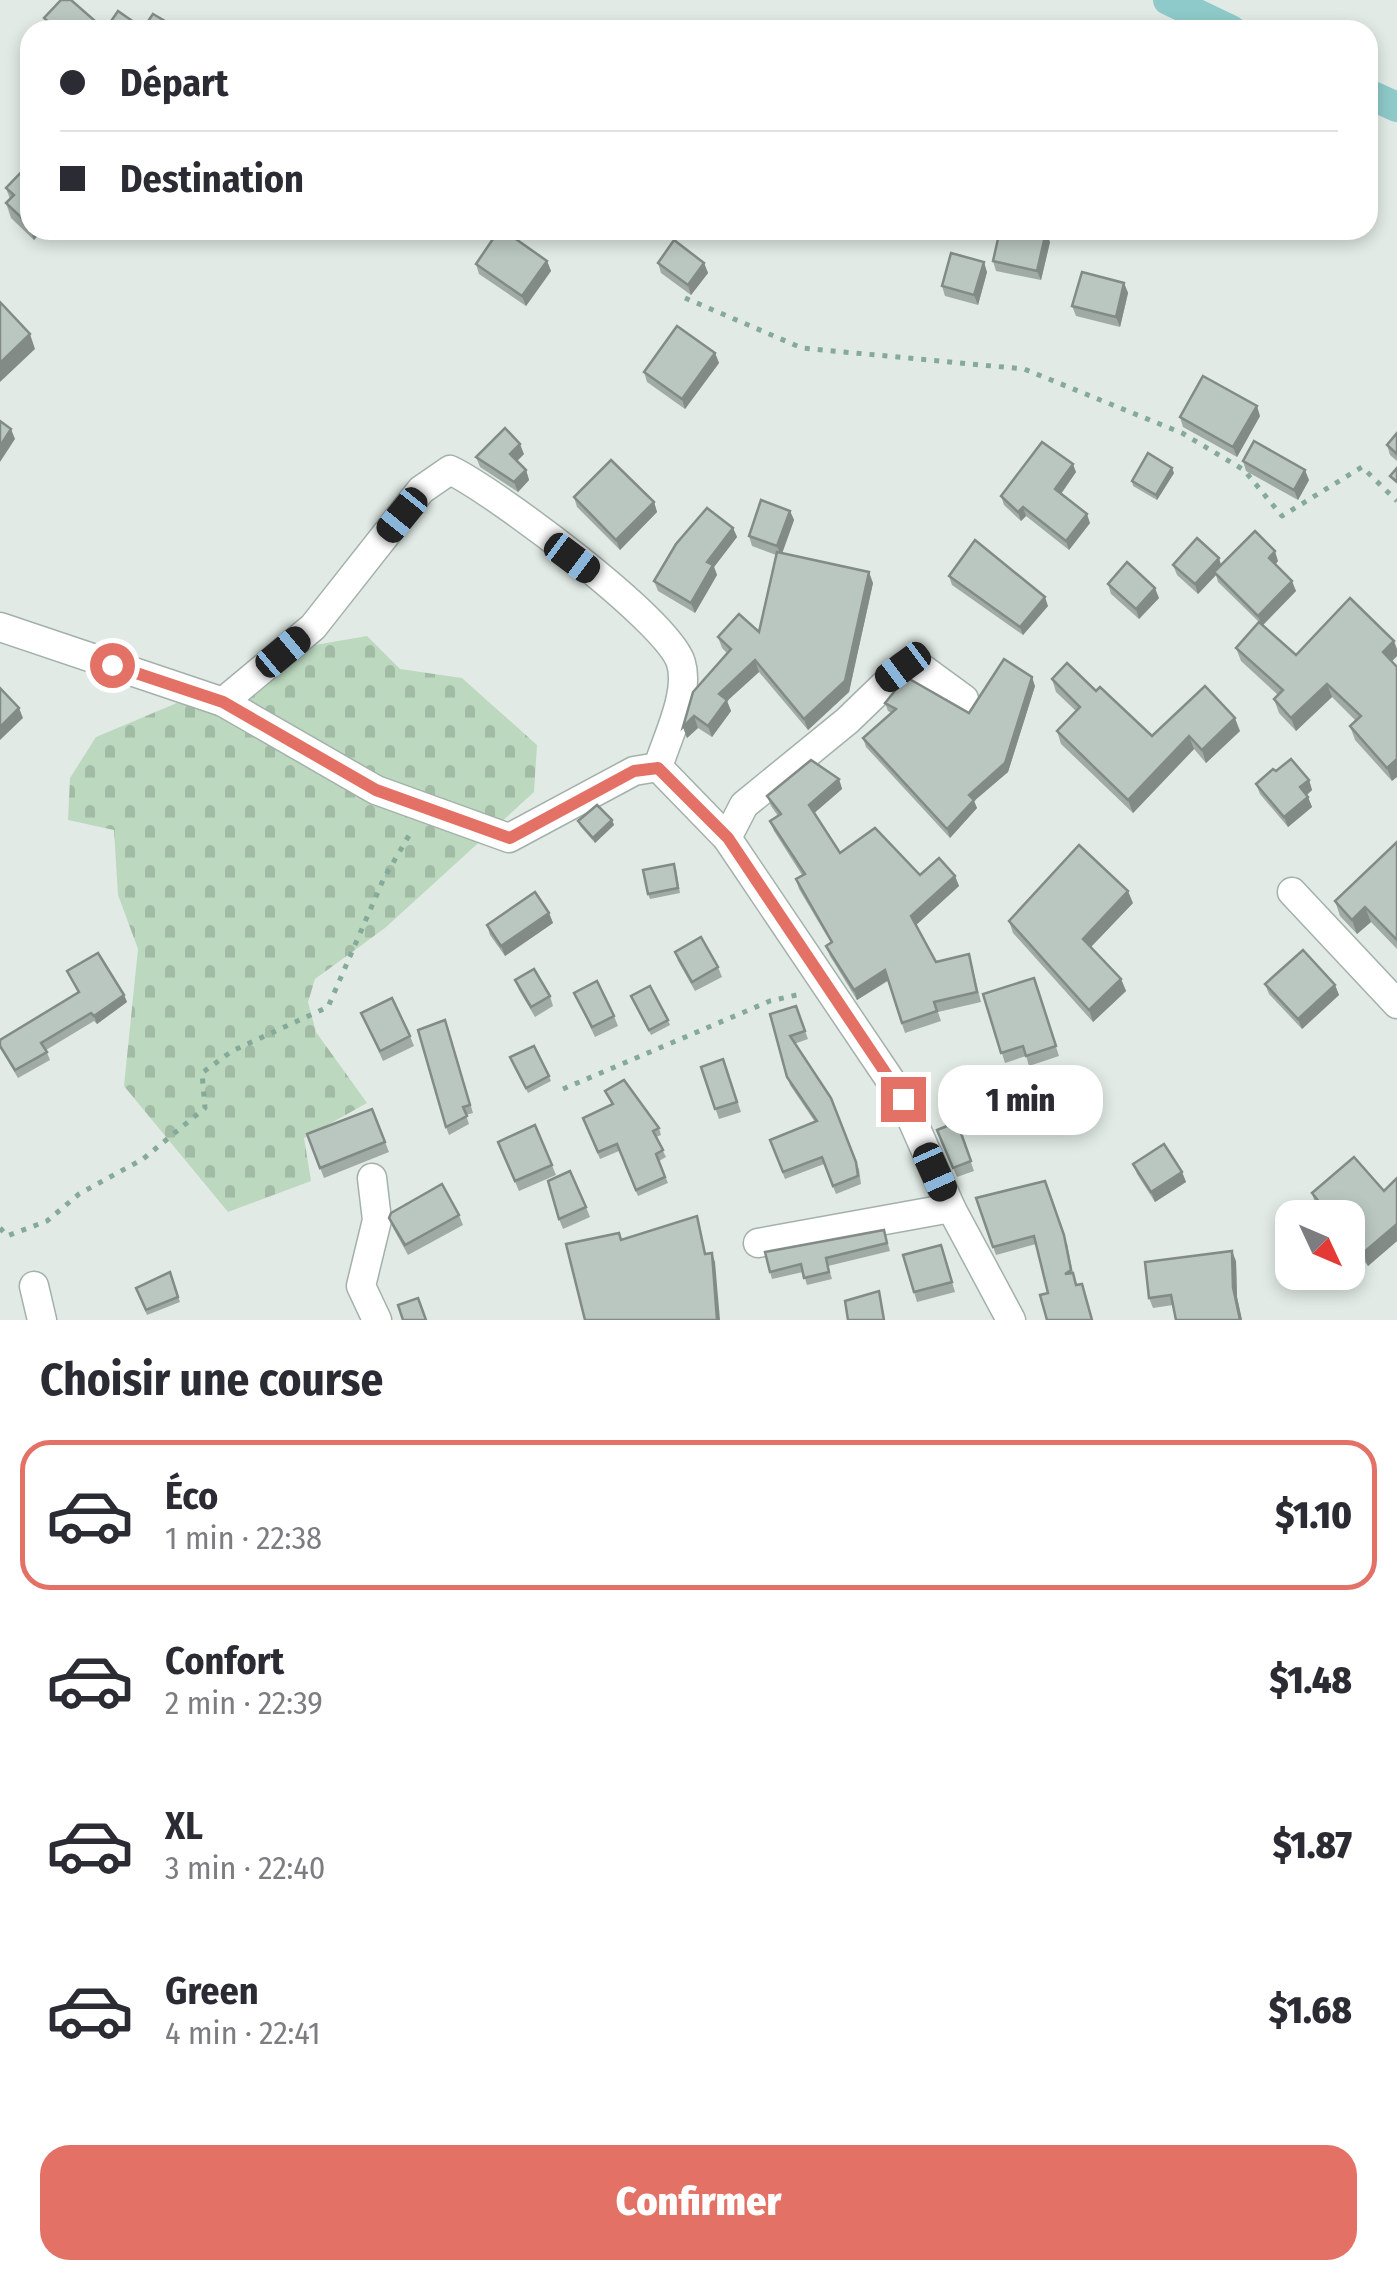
<!DOCTYPE html>
<html lang="fr">
<head>
<meta charset="utf-8">
<style>
	body { margin:0; font-family:"Fira Sans Condensed",sans-serif; background:#f7f7f7; color:#2b2b33; height:100vh; display:flex; flex-direction:column; font-size:38px; white-space:nowrap }
	* { box-sizing:border-box; margin:0 }
	p { font-size:32px; color:#7c7c81 }
	.icon { flex:none; width:55px; height:55px; fill:none; stroke:currentColor; stroke-width:2; stroke-linecap:round; stroke-linejoin:round }
	.map { position:relative; height:1320px; overflow:hidden }
	.drawer { display:flex; flex-direction:column; background:#fff; flex:1 }
	.drawer>* { flex:none }
	.guide { position:absolute; left:20px; top:20px; width:1358px; height:220px; border-radius:30px; box-shadow:0 5px 15px #0003; display:grid; align-content:center; height:220px; padding:0 40px; background:#fff }
	.needle { width:65px; rotate:134deg }
	.buttons { position:absolute; left:1275px; top:1200px; display:grid; gap:20px }
	.buttons a { display:grid; place-items:center; width:90px; height:90px; border-radius:20px; background:#fff; box-shadow:0 5px 15px #0003; font-size:50px }
	.end { position:absolute; width:45px; height:45px; margin:-22px; border:12px solid #e37166; background:#fff; box-shadow:0 0 0 5px #fff }
	.from { border-radius:50% }
	.bubble { position:absolute; height:70px; border-radius:30px; background:#fff; box-shadow:0 5px 15px #0003; font-size:32px; font-weight:800; line-height:70px; text-align:center }
	.car { position:absolute; width:30px; height:60px; margin:-30px -15px; border-radius:12px; box-shadow:0 0 8px 2px #0007; background:linear-gradient(#222 24%,#8ab4d8 0 40%,#222 0 76%,#8ab4d8 0 86%,#222 0) }
	.guide b { display:flex; align-items:center; gap:35px; height:95px; font-size:38px }
	.guide b+b { border-top:2px solid #e1e1e2 }
	.guide i { width:25px; height:25px; background:#2b2b33 }
	ul { padding:0; list-style:none }
	li { display:flex; align-items:center; gap:30px; height:150px; margin:0 20px 15px; padding:0 20px; border:5px solid transparent; border-radius:30px }
	li div { flex:1 }
	li b { display:block; font-size:38px }
	li em { font-style:normal; font-weight:800 }
	li.current { border-color:#e37166 }
	li>.icon { width:90px; height:90px; stroke-width:1.5 }
	h2 { padding:0 40px; font-size:45px; line-height:120px }
	.button { display:flex; gap:20px; margin-top:auto; padding:20px 40px }
	.button a { flex:1; height:115px; border-radius:30px; background:#e37166; color:#fff; font-size:40px; font-weight:800; line-height:115px; text-align:center }
	.map>svg:first-child { display:block }
</style>
</head>
<body>
<div class="map">
<svg width="1397" height="1320" viewBox="0 0 1397 1320">
	<defs>
		<pattern id="cemetery-stones" width="16" height="16" patternUnits="userSpaceOnUse" patternTransform="scale(2.5)"><rect width="16" height="16" fill="#bcd9bf"/><path d="M2 7V4a2 2 0 0 1 4 0v3zM10 15v-3a2 2 0 0 1 4 0v3z" fill="#a1bba4"/></pattern>
	</defs>
	<rect width="100%" height="100%" fill="#e1eae5"/>
	<polygon fill="url(#cemetery-stones)" points="367,636 400,669 462,678 537,745 534,792 385,928 315,979 308,1002 316,1032 367,1103 304,1138 311,1181 228,1212 124,1086 138,949 118,895 114,830 68,820 70,778 96,737 315,645"/>
	<g fill="none" stroke-linecap="round" stroke-linejoin="round">
		<g stroke="#8ecac9" stroke-width="30">
			<polyline points="1168,0 1231,30"/>
			<polyline points="1368,94 1397,107"/>
		</g>
		<g stroke="#a4b1ab" stroke-width="31">
			<g id="minor">
				<polyline points="0,627 223,702 376,790 509,838 634,771 658,767 727,838"/>
				<polyline points="964,699 923,669 903,667 847,721 744,805 727,838 903,1099 951,1208 1011,1320"/>
				<path d="M 223,702 L 313,627 L 421,490 L 450,470 C 493,490 669,621 681,663 C 690,693 667,738 658,767"/>
				<polyline points="1292,892 1397,1004"/>
				<polyline points="372,1178 377,1220 361,1286 377,1320"/>
				<polyline points="758,1243 951,1208"/>
				<polyline points="34,1286 42,1320"/>
			</g>
		</g>
		<g stroke="#85aa99" stroke-width="5" stroke-dasharray="5 8" stroke-linecap="butt">
			<polyline points="685,298 802,348 1024,369 1182,433 1244,470 1282,516 1362,467 1397,501"/>
			<polyline points="563,1089 770,1001 801,994"/>
			<polyline points="0,1228 7,1236 47,1221 79,1194 143,1159 205,1108 202,1073 232,1051 328,1007 384,878 411,832"/>
		</g>
		<use href="#minor" stroke="#fff" stroke-width="28"/>
	</g>
	<g fill="#a0aba5">
		<polygon points="44,18 94,20 97,30 50,30"/>
		<polygon points="30,163 30,230 59,230 51,239 42,231 34,240 11,218 6,203 10,199 6,188"/>
		<polygon points="1050,242 1041,280 996,271 993,261"/>
		<polygon points="547,261 551,271 526,306 479,274 476,264"/>
		<polygon points="658,263 704,263 708,273 691,295 661,273"/>
		<polygon points="987,272 978,305 945,296 942,286"/>
		<polygon points="1124,283 1128,293 1120,327 1076,316 1072,306"/>
		<polygon points="715,353 719,363 685,409 647,382 644,372"/>
		<polygon points="1260,416 1237,457 1183,427 1180,417"/>
		<polygon points="1397,433 1397,461 1390,455 1387,445"/>
		<polygon points="524,454 517,461 526,470 529,480 518,492 480,467 476,457"/>
		<polygon points="1243,461 1309,480 1298,500 1246,471"/>
		<polygon points="1076,472 1061,494 1090,523 1069,550 1026,516 1021,521 1004,505 1001,496"/>
		<polygon points="1174,473 1157,500 1133,486 1132,481"/>
		<polygon points="574,497 654,502 657,512 620,550 577,507"/>
		<polygon points="790,511 794,520 782,554 873,583 849,692 808,730 759,672 727,701 731,711 712,737 698,728 687,738 683,727 727,653 722,648 718,637 759,632 776,555 752,546 749,536"/>
		<polygon points="733,528 737,537 714,567 717,575 695,613 658,591 654,581"/>
		<polygon points="1278,561 1275,565 1296,591 1263,625 1296,655 1397,649 1397,656 1392,661 1392,781 1355,740 1350,726 1356,721 1332,697 1296,731 1279,713 1274,699 1278,695 1241,661 1236,648 1259,622 1218,582 1216,575 1198,594 1177,575 1173,565 1221,565"/>
		<polygon points="949,576 1048,606 1023,635 952,585"/>
		<polygon points="1108,584 1159,598 1139,619 1111,594"/>
		<polygon points="1052,679 1096,691 1152,736 1240,731 1206,763 1194,749 1133,813 1061,744 1057,731 1076,711 1056,692"/>
		<polygon points="1035,686 1008,772 974,801 977,808 950,838 866,747 863,738 892,713 888,711 885,703 969,713"/>
		<polygon points="1276,771 1309,780 1312,790 1307,795 1312,807 1288,827 1260,794 1256,784"/>
		<polygon points="839,779 842,789 814,813 840,853 920,875 955,876 959,886 916,925 936,962 969,954 981,1002 938,1012 941,1021 905,1033 888,981 857,1000 830,956 826,946 831,943 799,889 796,879 802,875 774,831 770,821 778,816 771,806 767,796"/>
		<polygon points="612,820 614,825 595,843 580,826 578,821"/>
		<polygon points="1397,842 1397,949 1371,922 1357,934 1340,916 1335,901"/>
		<polygon points="676,869 680,893 650,899 648,894"/>
		<polygon points="1133,903 1091,947 1121,979 1126,991 1093,1022 1013,933 1009,921"/>
		<polygon points="549,913 553,923 505,956 490,935 487,925"/>
		<polygon points="675,952 718,967 722,977 695,991 678,961"/>
		<polygon points="67,971 124,995 127,1002 97,1024 94,1021 46,1050 50,1060 18,1078 0,1048 0,1040 78,993"/>
		<polygon points="1034,978 1059,1056 1029,1066 1026,1056 1005,1063 983,994"/>
		<polygon points="515,980 550,996 553,1006 535,1017 519,990"/>
		<polygon points="1265,984 1335,985 1339,995 1302,1029 1269,994"/>
		<polygon points="574,993 614,1016 618,1026 595,1037"/>
		<polygon points="631,996 668,1020 670,1025 651,1035"/>
		<polygon points="796,1006 808,1039 794,1044 859,1169 861,1184 836,1194 824,1164 785,1179 770,1140 815,1122 790,1085 770,1014"/>
		<polygon points="361,1013 410,1036 414,1046 383,1061"/>
		<polygon points="445,1020 473,1113 466,1115 469,1124 449,1135 446,1127"/>
		<polygon points="723,1059 741,1112 719,1119 701,1067"/>
		<polygon points="512,1062 549,1076 551,1081 528,1093"/>
		<polygon points="605,1091 659,1128 661,1135 656,1137 666,1157 659,1161 668,1183 638,1196 619,1151 600,1159 583,1118 612,1105"/>
		<polygon points="372,1109 389,1152 324,1178 307,1134"/>
		<polygon points="957,1122 974,1171 957,1177 940,1140"/>
		<polygon points="535,1125 556,1175 519,1191 498,1142"/>
		<polygon points="1133,1164 1182,1172 1186,1182 1155,1202 1137,1174"/>
		<polygon points="1397,1178 1397,1241 1368,1266 1348,1242 1348,1218 1326,1218 1316,1207 1312,1193 1384,1191"/>
		<polygon points="976,1198 1067,1243 1073,1273 1077,1285 1082,1284 1092,1320 1047,1320 1048,1293 1036,1244 996,1255"/>
		<polygon points="586,1207 590,1217 563,1229 559,1219"/>
		<polygon points="459,1215 463,1225 408,1255 393,1228 389,1218"/>
		<polygon points="884,1230 890,1251 828,1266 832,1279 807,1285 803,1272 772,1279 770,1272"/>
		<polygon points="941,1245 955,1292 917,1302 914,1292"/>
		<polygon points="1236,1261 1237,1297 1242,1320 1176,1320 1173,1305 1153,1308 1149,1298"/>
		<polygon points="170,1272 180,1302 147,1315 136,1288"/>
	</g>
	<g fill="#828b86">
		<polygon points="94,20 97,30 85,30"/>
		<polygon points="30,230 42,230 42,231 34,240"/>
		<polygon points="48,230 59,230 51,239"/>
		<polygon points="1046,232 1050,242 1041,280 1037,271"/>
		<polygon points="547,261 551,271 526,306 522,296"/>
		<polygon points="984,262 987,272 978,305 974,295"/>
		<polygon points="704,263 708,273 691,295 688,285"/>
		<polygon points="1124,283 1128,293 1120,327 1116,317"/>
		<polygon points="30,334 35,349 0,382 0,363"/>
		<polygon points="715,353 719,363 685,409 682,399"/>
		<polygon points="1257,406 1260,416 1237,457 1233,447"/>
		<polygon points="11,429 15,439 0,462 0,446"/>
		<polygon points="520,444 524,454 514,464 510,454"/>
		<polygon points="1073,464 1076,472 1058,498 1055,489"/>
		<polygon points="1172,468 1174,473 1157,500 1156,495"/>
		<polygon points="526,470 529,480 518,492 514,482"/>
		<polygon points="1305,470 1309,480 1298,500 1294,490"/>
		<polygon points="654,502 657,512 620,550 616,540"/>
		<polygon points="1023,507 1026,516 1021,521 1018,512"/>
		<polygon points="790,511 794,520 781,556 777,546"/>
		<polygon points="1087,514 1090,523 1069,550 1066,541"/>
		<polygon points="733,528 737,537 714,567 717,575 695,613 691,603 707,562"/>
		<polygon points="1275,551 1278,561 1272,568 1269,558"/>
		<polygon points="1219,558 1222,568 1214,572 1216,575 1198,594 1195,584"/>
		<polygon points="869,572 873,583 849,692 808,730 804,719"/>
		<polygon points="1292,581 1296,591 1262,626 1258,616"/>
		<polygon points="1155,588 1159,598 1139,619 1136,609"/>
		<polygon points="1045,597 1048,606 1023,635 1020,627"/>
		<polygon points="1394,641 1397,649 1397,656 1388,665 1383,652"/>
		<polygon points="755,660 759,672 727,701 731,711 712,737 708,726 719,694"/>
		<polygon points="1032,677 1035,686 1008,772 974,801 977,808 950,838 947,829 969,795"/>
		<polygon points="1327,684 1332,697 1296,731 1291,718"/>
		<polygon points="19,708 23,718 0,740 0,727"/>
		<polygon points="694,716 698,728 687,738 683,727"/>
		<polygon points="1235,718 1240,731 1206,763 1202,750"/>
		<polygon points="1189,736 1194,749 1133,813 1128,800"/>
		<polygon points="1397,759 1397,777 1392,781 1387,768"/>
		<polygon points="839,779 842,789 812,815 809,805"/>
		<polygon points="1309,780 1312,790 1304,797 1300,787"/>
		<polygon points="1308,797 1312,807 1288,827 1284,817"/>
		<polygon points="612,820 614,825 595,843 593,838"/>
		<polygon points="955,876 959,886 915,926 911,916"/>
		<polygon points="1128,891 1133,903 1087,951 1083,939"/>
		<polygon points="1365,907 1371,922 1357,934 1352,920"/>
		<polygon points="549,913 553,923 505,956 501,946"/>
		<polygon points="885,970 888,980 857,1000 854,990"/>
		<polygon points="1121,979 1126,991 1093,1022 1089,1010"/>
		<polygon points="1335,985 1339,995 1302,1029 1298,1019"/>
		<polygon points="124,995 127,1002 97,1024 94,1016"/>
		<polygon points="1182,1172 1186,1182 1155,1202 1151,1192"/>
		<polygon points="1397,1224 1397,1241 1368,1266 1363,1253"/>
		<polygon points="1232,1251 1236,1261 1237,1297 1242,1320 1240,1320 1233,1287"/>
		<polygon points="712,1253 715,1262 720,1320 717,1320"/>
	</g>
	<g fill="#bac7c0" stroke="#828b86" stroke-width="2.5">
		<polygon points="61,0 71,0 94,20 85,30 57,30 44,18"/>
		<polygon points="118,11 141,27 139,30 105,30"/>
		<polygon points="153,14 175,27 173,30 142,30"/>
		<polygon points="30,163 30,223 29,225 6,203 14,195 6,188"/>
		<polygon points="499,230 503,230 547,261 522,296 476,264"/>
		<polygon points="1000,230 1036,230 1046,232 1037,271 993,261"/>
		<polygon points="674,240 704,263 688,285 658,263"/>
		<polygon points="951,253 984,262 974,295 942,286"/>
		<polygon points="1082,272 1124,283 1116,317 1072,306"/>
		<polygon points="0,302 30,334 0,363"/>
		<polygon points="677,326 715,353 682,399 644,372"/>
		<polygon points="1203,376 1257,406 1233,447 1180,417"/>
		<polygon points="0,421 11,429 0,446"/>
		<polygon points="505,428 520,444 510,454 526,470 514,482 476,457"/>
		<polygon points="1397,433 1397,454 1387,445"/>
		<polygon points="1254,441 1305,470 1294,490 1243,461"/>
		<polygon points="1042,442 1073,464 1055,489 1087,514 1066,541 1023,507 1018,512 1001,496"/>
		<polygon points="1148,453 1172,468 1156,495 1132,481"/>
		<polygon points="611,460 654,502 616,540 574,497"/>
		<polygon points="1397,468 1397,482 1390,476"/>
		<polygon points="761,500 790,511 777,546 749,536"/>
		<polygon points="707,508 733,528 707,562 713,565 691,603 654,581 676,544"/>
		<polygon points="1255,531 1275,551 1269,558 1292,581 1258,616 1214,572"/>
		<polygon points="1197,538 1219,558 1195,584 1173,565"/>
		<polygon points="975,540 1045,597 1020,627 949,576"/>
		<polygon points="777,552 869,572 845,681 804,719 755,660 719,694 727,700 708,726 694,716 683,727 693,692 731,649 718,637 739,614 759,632"/>
		<polygon points="1127,562 1155,588 1136,609 1108,584"/>
		<polygon points="1350,598 1394,641 1383,652 1397,667 1397,759 1387,768 1350,726 1361,716 1327,684 1291,718 1274,699 1283,690 1236,648 1259,622 1296,655"/>
		<polygon points="1004,659 1032,677 1005,763 969,795 974,800 947,829 863,738 896,709 885,703 906,677 969,713"/>
		<polygon points="1067,663 1096,691 1100,687 1152,736 1205,686 1235,718 1202,750 1189,736 1128,800 1057,731 1080,707 1052,679"/>
		<polygon points="0,688 19,708 0,727"/>
		<polygon points="1291,759 1309,780 1300,787 1308,797 1284,817 1256,784 1273,769 1276,771"/>
		<polygon points="811,760 839,779 809,805 840,853 875,828 920,875 939,858 955,876 911,916 936,962 969,954 977,992 934,1002 937,1011 902,1023 885,970 854,990 826,946 832,942 796,879 805,874 770,821 781,814 767,796"/>
		<polygon points="597,805 612,820 593,838 578,821"/>
		<polygon points="1397,842 1397,940 1365,907 1352,920 1335,901"/>
		<polygon points="1079,845 1128,891 1083,939 1121,979 1089,1010 1009,921"/>
		<polygon points="674,864 678,888 648,894 643,870"/>
		<polygon points="535,892 549,913 501,946 487,925"/>
		<polygon points="701,937 718,967 692,982 675,952"/>
		<polygon points="1303,950 1335,985 1298,1019 1265,984"/>
		<polygon points="98,953 124,995 94,1016 91,1013 41,1043 47,1052 15,1070 0,1046 0,1040 79,992 67,971"/>
		<polygon points="534,969 550,996 531,1007 515,980"/>
		<polygon points="1034,978 1056,1046 1026,1056 1023,1046 1001,1053 983,994"/>
		<polygon points="597,981 614,1016 592,1027 574,993"/>
		<polygon points="650,986 668,1020 649,1030 631,996"/>
		<polygon points="392,998 410,1036 380,1051 361,1013"/>
		<polygon points="796,1006 805,1031 790,1036 831,1098 856,1162 858,1176 833,1186 822,1157 783,1172 770,1140 817,1121 787,1077 770,1014"/>
		<polygon points="445,1020 470,1105 463,1107 467,1116 446,1127 418,1030"/>
		<polygon points="534,1046 549,1076 526,1088 510,1057"/>
		<polygon points="723,1059 737,1102 715,1109 701,1067"/>
		<polygon points="624,1080 659,1128 653,1131 663,1150 656,1154 665,1177 636,1190 617,1144 598,1152 583,1118 613,1104 605,1091"/>
		<polygon points="372,1109 385,1142 320,1168 307,1134"/>
		<polygon points="957,1122 971,1161 953,1168 937,1130"/>
		<polygon points="535,1125 552,1165 515,1181 498,1142"/>
		<polygon points="1164,1144 1182,1172 1151,1192 1133,1164"/>
		<polygon points="1354,1157 1384,1191 1397,1178 1397,1224 1363,1253 1348,1235 1348,1218 1332,1218 1312,1193"/>
		<polygon points="570,1171 586,1207 559,1219 548,1181"/>
		<polygon points="1045,1181 1064,1235 1071,1270 1065,1274 1073,1273 1076,1285 1082,1284 1092,1320 1047,1320 1040,1295 1048,1293 1034,1236 993,1247 976,1198"/>
		<polygon points="442,1184 459,1215 405,1245 389,1218 391,1213"/>
		<polygon points="697,1216 705,1254 712,1253 717,1320 585,1320 566,1244 619,1233 621,1240"/>
		<polygon points="884,1230 887,1243 826,1258 829,1272 804,1278 801,1264 770,1272 765,1252"/>
		<polygon points="941,1245 952,1282 914,1292 903,1255"/>
		<polygon points="1232,1251 1233,1287 1240,1320 1176,1320 1171,1295 1149,1298 1145,1262"/>
		<polygon points="170,1272 178,1297 146,1310 136,1288"/>
		<polygon points="879,1291 884,1320 848,1320 845,1301"/>
		<polygon points="418,1298 426,1320 403,1320 398,1305"/>
	</g>
	<g fill="none" stroke-linecap="round" stroke-linejoin="round">
		<polyline stroke="#e37166" stroke-width="12" points="112,665 223,702 376,790 510,838 634,771 658,768 728,838 903,1099"/>
	</g>
</svg>
<div class="buttons">
<a><svg class="needle" viewBox="-14 -14 28 28"><path d="M0-13l5 13h-10z" fill="#e53935"/><path d="M0 13l5-13h-10z" fill="#7c7c81"/></svg></a>
</div>
<i class="end from" style="left:112px;top:665px"></i>
<i class="end" style="left:903px;top:1099px"></i>
<div class="bubble" style="left:938px;top:1065px;width:165px">1 min</div>
<i class="car" style="left:402px;top:515px;rotate:219deg"></i>
<i class="car" style="left:572px;top:558px;rotate:127deg"></i>
<i class="car" style="left:283px;top:652px;rotate:50deg"></i>
<i class="car" style="left:903px;top:667px;rotate:233deg"></i>
<i class="car" style="left:935px;top:1172px;rotate:156deg"></i>
<div class="guide">
<b><i class="from"></i>Départ</b>
<b><i></i>Destination</b>
</div>
</div>
<section class="drawer">
<h2>Choisir une course</h2>
<ul>
<li class="current"><svg class="icon" aria-label="car" viewBox="0 0 24 24"><path d="M5 17H2v-5l4-1 3-4h7l3 4 3 1v5h-3M9 17h6M6 11h13"/><circle cx="7" cy="17" r="2"/><circle cx="17" cy="17" r="2"/></svg><div><b>Éco</b><p>1 min · 22:38</p></div><em>$1.10</em></li>
<li><svg class="icon" aria-label="car" viewBox="0 0 24 24"><path d="M5 17H2v-5l4-1 3-4h7l3 4 3 1v5h-3M9 17h6M6 11h13"/><circle cx="7" cy="17" r="2"/><circle cx="17" cy="17" r="2"/></svg><div><b>Confort</b><p>2 min · 22:39</p></div><em>$1.48</em></li>
<li><svg class="icon" aria-label="car" viewBox="0 0 24 24"><path d="M5 17H2v-5l4-1 3-4h7l3 4 3 1v5h-3M9 17h6M6 11h13"/><circle cx="7" cy="17" r="2"/><circle cx="17" cy="17" r="2"/></svg><div><b>XL</b><p>3 min · 22:40</p></div><em>$1.87</em></li>
<li><svg class="icon" aria-label="car" viewBox="0 0 24 24"><path d="M5 17H2v-5l4-1 3-4h7l3 4 3 1v5h-3M9 17h6M6 11h13"/><circle cx="7" cy="17" r="2"/><circle cx="17" cy="17" r="2"/></svg><div><b>Green</b><p>4 min · 22:41</p></div><em>$1.68</em></li>
</ul>
<div class="button"><a>Confirmer</a></div>
</section>
</body>
</html>
